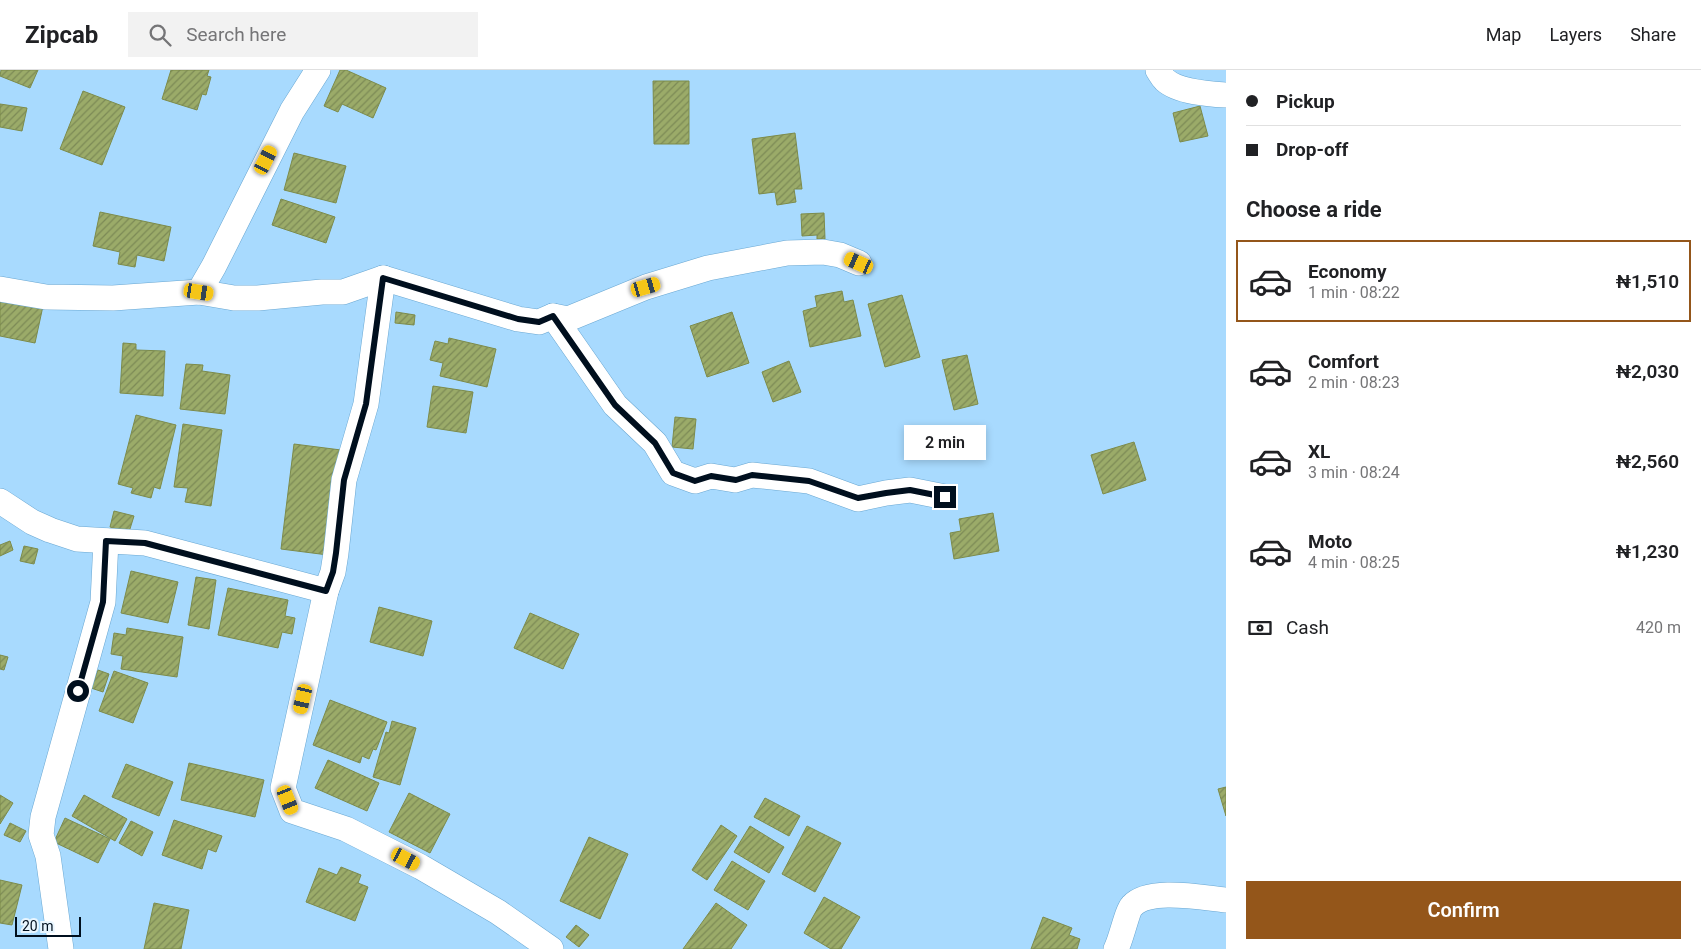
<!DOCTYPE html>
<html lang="en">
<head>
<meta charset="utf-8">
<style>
	body { margin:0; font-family:Roboto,sans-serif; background:#f2f2f2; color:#202124; height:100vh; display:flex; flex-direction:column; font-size:19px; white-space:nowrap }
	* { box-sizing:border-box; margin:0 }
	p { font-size:16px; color:#757577 }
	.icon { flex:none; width:28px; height:28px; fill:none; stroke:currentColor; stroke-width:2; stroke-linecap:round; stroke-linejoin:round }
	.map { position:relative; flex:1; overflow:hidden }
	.sheet { display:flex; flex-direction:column; background:#fff; width:475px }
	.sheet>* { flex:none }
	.guide { display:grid; align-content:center; height:110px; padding:0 20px; background:#fff }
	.scale { position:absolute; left:15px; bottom:12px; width:66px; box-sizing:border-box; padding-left:5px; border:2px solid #000f1e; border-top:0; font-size:14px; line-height:18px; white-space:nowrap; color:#000f1e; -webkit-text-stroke:4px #e9f6ff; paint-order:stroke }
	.end { position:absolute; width:22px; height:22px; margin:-11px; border:6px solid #000f1e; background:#fff; box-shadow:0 0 0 2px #fff }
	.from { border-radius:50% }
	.bubble { position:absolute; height:35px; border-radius:0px; background:#fff; box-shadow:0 2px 8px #0003; font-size:16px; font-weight:600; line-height:35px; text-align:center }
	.car { position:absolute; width:15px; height:30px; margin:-15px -8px; border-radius:6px; box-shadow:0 0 4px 1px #0007; background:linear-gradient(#f5c518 24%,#345 0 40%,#f5c518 0 76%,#345 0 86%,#f5c518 0) }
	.guide b { display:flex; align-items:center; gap:18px; height:48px; font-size:19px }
	.guide b+b { border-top:1px solid #e0e0e0 }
	.guide i { width:12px; height:12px; background:#202124 }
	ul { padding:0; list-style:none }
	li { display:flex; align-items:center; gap:15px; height:82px; margin:0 10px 8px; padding:0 10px; border:2px solid transparent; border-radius:0px }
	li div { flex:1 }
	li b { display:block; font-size:19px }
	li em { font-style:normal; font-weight:600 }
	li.current { border-color:#94561a }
	li>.icon { width:45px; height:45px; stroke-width:1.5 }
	h2 { padding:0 20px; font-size:22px; line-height:60px }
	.pay { display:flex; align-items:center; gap:12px; height:55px; padding:0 20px; font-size:19px }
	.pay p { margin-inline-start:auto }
	.cta { display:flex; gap:10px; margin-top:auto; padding:10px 20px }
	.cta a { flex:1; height:58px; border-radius:0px; background:#94561a; color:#fff; font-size:20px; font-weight:600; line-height:58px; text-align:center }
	header { display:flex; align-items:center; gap:30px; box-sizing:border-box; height:70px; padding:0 25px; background:#fff; border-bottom:1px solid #e0e0e0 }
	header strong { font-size:24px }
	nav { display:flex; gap:28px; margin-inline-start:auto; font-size:18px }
	.search { width:350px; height:45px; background:#f2f2f2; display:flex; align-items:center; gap:12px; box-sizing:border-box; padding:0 18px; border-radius:0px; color:#757577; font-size:19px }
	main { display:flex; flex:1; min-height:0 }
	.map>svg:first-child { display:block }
</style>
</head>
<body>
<header>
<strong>Zipcab</strong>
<div class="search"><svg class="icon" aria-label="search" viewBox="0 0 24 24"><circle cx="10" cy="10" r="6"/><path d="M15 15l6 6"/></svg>Search here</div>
<nav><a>Map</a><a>Layers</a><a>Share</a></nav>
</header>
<main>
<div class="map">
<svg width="1226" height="879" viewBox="0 0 1226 879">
	<defs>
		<pattern id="building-hatch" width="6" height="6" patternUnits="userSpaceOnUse" patternTransform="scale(1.25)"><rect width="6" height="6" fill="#9bab69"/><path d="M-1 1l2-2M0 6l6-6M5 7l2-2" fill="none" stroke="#7c8a56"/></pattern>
	</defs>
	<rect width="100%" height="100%" fill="#a8dafe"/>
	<g fill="url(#building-hatch)" stroke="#7c8b4b">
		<polygon points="1,0 38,0 30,18 0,6"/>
		<polygon points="171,0 209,0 207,6 211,7 206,25 202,24 197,40 162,29"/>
		<polygon points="340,0 346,0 386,18 373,48 342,34 338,42 324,36"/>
		<polygon points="653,11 689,11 689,74 654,74"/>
		<polygon points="83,21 125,37 102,95 60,79"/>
		<polygon points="0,34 27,38 22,61 0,57"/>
		<polygon points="1200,36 1208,66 1180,72 1173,43"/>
		<polygon points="795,63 802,119 794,119 796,132 777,135 775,122 759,124 752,69"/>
		<polygon points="294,83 346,96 336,133 284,120"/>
		<polygon points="281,129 335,147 326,173 272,155"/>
		<polygon points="100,142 171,157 164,191 137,185 135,197 118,194 120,182 93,176"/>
		<polygon points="824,143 825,169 817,169 817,165 802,166 801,144"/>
		<polygon points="842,221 844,232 853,230 861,266 810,277 803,241 817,237 815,226"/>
		<polygon points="902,225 920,287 885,297 868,234"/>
		<polygon points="0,227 43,236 35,273 0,266"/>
		<polygon points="396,242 415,245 414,255 395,253"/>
		<polygon points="732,242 749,293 707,307 690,256"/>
		<polygon points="449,268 496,279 487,317 440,306 443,293 430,290 435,271 448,274"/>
		<polygon points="123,273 136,274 136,280 165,281 163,326 120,323"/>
		<polygon points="967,285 978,334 954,340 942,290"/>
		<polygon points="789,291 801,322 773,332 762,302"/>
		<polygon points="186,294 203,295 202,301 230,305 225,344 180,339"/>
		<polygon points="433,316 473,322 466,363 427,357"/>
		<polygon points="136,345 176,355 160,419 154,417 151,428 131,423 133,418 118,414"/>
		<polygon points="675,347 696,349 693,379 672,377"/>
		<polygon points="183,354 222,360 211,436 185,432 188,418 174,417"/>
		<polygon points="1134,372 1146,410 1103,424 1091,385"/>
		<polygon points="294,374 341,380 328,485 281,479"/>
		<polygon points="114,441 134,446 129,462 110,457"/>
		<polygon points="993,443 999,481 954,489 950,463 961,461 959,449"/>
		<polygon points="10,471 13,480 0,486 0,475"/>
		<polygon points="24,476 38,479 34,494 20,491"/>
		<polygon points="131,501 178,512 168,553 121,543"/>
		<polygon points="196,507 216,510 209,559 188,555"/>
		<polygon points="228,518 288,530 285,546 295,548 292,564 282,562 278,578 218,565"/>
		<polygon points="379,537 432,551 423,586 370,572"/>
		<polygon points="530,543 579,564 563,599 514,578"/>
		<polygon points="127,558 183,567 177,607 121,599 123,586 111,584 114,563 126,565"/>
		<polygon points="0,585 8,587 4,600 0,599"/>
		<polygon points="98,600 109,604 103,622 91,618"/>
		<polygon points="114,601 148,613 133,653 99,641"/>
		<polygon points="330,630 387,652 376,680 373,679 369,689 362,686 360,693 313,675"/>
		<polygon points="392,651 416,658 400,715 373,707 386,662 389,663"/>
		<polygon points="328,690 379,713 367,741 315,718"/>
		<polygon points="189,693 264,710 255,747 181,730"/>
		<polygon points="126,694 173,712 159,746 112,727"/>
		<polygon points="1226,717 1226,746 1218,719"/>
		<polygon points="409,723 450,744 430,783 389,762"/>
		<polygon points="0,725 13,733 0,754"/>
		<polygon points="84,725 127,749 115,771 72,746"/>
		<polygon points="765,728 800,746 789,766 754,747"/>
		<polygon points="65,748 110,769 98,793 54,772"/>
		<polygon points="174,750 222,766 216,782 208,779 202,799 162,785"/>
		<polygon points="131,751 153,762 142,786 119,773"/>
		<polygon points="10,753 26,761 20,772 4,765"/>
		<polygon points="721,755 737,766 707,810 692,800"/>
		<polygon points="750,756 784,777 769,803 734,782"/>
		<polygon points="807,756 841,773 815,822 782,804"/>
		<polygon points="589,767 628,784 600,849 560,831"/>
		<polygon points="732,791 765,811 748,840 714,820"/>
		<polygon points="341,797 361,805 358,813 368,817 355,851 306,832 319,798 337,805"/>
		<polygon points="0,810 22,815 12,855 0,853"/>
		<polygon points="824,827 860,847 841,879 831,879 804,863"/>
		<polygon points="154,833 189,840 181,879 144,879"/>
		<polygon points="716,833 747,855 731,879 683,879"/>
		<polygon points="1043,847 1072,858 1069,865 1080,869 1077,879 1031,879"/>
		<polygon points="576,855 589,865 579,877 566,867"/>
	</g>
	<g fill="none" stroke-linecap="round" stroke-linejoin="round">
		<g stroke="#69a7d2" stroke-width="26">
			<g id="minor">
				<path d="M 1158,0 C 1160,3 1162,7 1165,10 C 1178,22 1209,24 1226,25"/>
				<polyline points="383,208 366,334 344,410 336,483 333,502 326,521 283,718 292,741 346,759 421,797 498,842 551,879"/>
				<polyline points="0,219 46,227 113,228 199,222 234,228 258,228 322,222 343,222 383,208 518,249 539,252 553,246 568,249 646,217 708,198 787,183 823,182 840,185 859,193"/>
				<polyline points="199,222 214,196 292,41 318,0"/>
				<polyline points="553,246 615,335 655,373 673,403 695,411 711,406 735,410 752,405 809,411 858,429 886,423 910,420 945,427"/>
				<polyline points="0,431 32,452 50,460 77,469 145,473 326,521"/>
				<polyline points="61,879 48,786 41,765 43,747 103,532 106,471"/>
				<path d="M 1116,879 C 1121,870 1127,841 1132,836 C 1149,817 1203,828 1226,830"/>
			</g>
		</g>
		<use href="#minor" stroke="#fff" stroke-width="25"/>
	</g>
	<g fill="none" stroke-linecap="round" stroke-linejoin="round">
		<polyline stroke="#000f1e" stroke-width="6" points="78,621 103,532 106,471 145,473 326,521 333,502 336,483 344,410 366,334 383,208 518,249 539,252 553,246 615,335 655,373 673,403 695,411 711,406 736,410 752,405 809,411 858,428 886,423 910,420 945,427"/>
	</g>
</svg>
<div class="scale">20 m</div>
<i class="end from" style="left:78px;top:621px"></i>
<i class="end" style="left:945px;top:427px"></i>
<div class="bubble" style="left:904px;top:355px;width:82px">2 min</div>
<i class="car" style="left:266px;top:90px;rotate:27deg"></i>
<i class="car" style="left:859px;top:193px;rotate:294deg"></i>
<i class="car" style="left:646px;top:217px;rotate:74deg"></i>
<i class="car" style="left:199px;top:222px;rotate:99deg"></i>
<i class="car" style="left:303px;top:629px;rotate:193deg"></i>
<i class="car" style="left:288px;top:730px;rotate:158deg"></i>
<i class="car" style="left:406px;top:789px;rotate:117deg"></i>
</div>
<section class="sheet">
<div class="guide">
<b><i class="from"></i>Pickup</b>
<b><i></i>Drop-off</b>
</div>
<h2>Choose a ride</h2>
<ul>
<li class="current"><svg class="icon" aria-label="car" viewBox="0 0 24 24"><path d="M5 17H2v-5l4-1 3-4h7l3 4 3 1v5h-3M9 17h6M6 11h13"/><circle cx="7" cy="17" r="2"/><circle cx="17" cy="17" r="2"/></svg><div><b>Economy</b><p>1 min · 08:22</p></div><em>₦1,510</em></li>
<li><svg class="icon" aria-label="car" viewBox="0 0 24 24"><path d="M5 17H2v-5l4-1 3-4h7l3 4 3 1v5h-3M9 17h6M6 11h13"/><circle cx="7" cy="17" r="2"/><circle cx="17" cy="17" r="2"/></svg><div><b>Comfort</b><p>2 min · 08:23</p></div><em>₦2,030</em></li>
<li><svg class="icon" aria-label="car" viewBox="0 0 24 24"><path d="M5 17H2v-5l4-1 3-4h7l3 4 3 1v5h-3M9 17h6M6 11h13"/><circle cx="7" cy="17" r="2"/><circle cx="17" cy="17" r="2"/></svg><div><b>XL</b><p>3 min · 08:24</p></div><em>₦2,560</em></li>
<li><svg class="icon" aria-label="car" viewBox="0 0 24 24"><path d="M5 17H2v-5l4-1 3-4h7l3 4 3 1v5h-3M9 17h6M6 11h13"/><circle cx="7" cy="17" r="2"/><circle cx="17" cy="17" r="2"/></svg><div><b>Moto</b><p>4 min · 08:25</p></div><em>₦1,230</em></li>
</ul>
<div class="pay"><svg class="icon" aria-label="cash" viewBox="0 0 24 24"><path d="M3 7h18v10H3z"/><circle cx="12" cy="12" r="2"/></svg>Cash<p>420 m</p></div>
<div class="cta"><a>Confirm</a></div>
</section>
</main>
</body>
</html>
